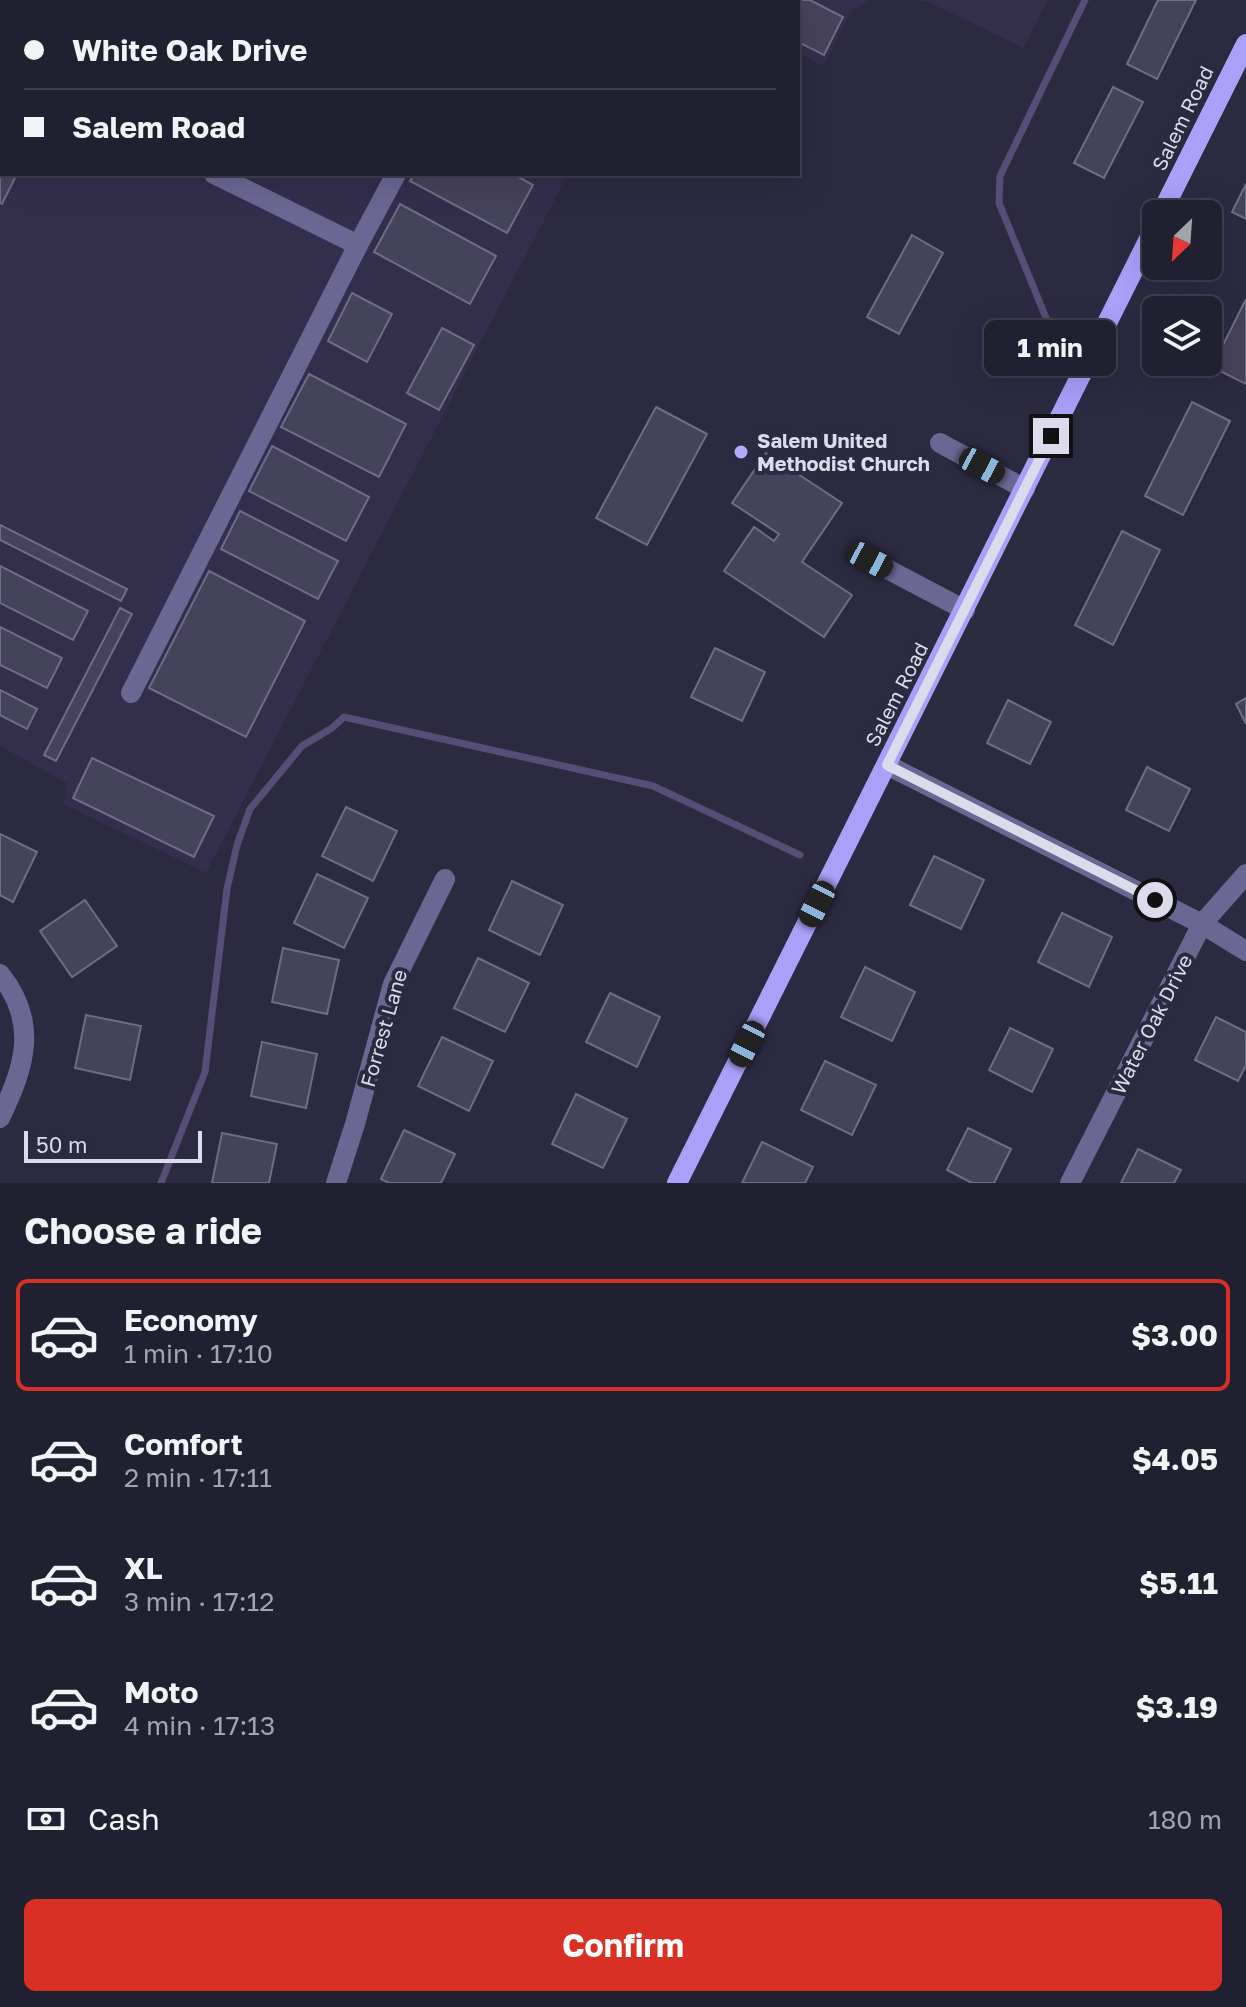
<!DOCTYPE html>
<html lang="en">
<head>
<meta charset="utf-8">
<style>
	body { margin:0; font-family:"Golos Text",sans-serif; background:#2d2d3d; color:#f1f3f6; height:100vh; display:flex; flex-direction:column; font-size:30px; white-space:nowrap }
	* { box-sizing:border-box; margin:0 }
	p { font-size:26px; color:#a2a3ab }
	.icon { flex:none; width:44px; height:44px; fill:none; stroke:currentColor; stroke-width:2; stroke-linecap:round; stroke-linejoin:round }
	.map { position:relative; height:1183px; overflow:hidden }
	.details { display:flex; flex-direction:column; background:#212031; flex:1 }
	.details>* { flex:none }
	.banner { position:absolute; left:0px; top:0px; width:800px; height:176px; box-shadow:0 8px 32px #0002,0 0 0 2px #3e3e4d; display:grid; align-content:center; height:176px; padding:0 24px; background:#212031 }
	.needle { width:52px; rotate:205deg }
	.controls { position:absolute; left:1142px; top:200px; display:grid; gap:16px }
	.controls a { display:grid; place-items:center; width:80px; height:80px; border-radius:12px; background:#212031; box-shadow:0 8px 32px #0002,0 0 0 2px #3e3e4d; font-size:40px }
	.scale { position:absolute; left:24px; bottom:20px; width:178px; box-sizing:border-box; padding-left:8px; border:4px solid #dcdbeb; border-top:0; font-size:22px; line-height:28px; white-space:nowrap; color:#dcdbeb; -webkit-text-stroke:6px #2c2a41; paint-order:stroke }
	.end { position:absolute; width:36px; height:36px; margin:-18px; border:10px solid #dcdbeb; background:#111; box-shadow:0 0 0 4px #111 }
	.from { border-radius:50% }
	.bubble { position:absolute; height:56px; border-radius:12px; background:#212031; box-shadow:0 8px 32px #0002,0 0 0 2px #3e3e4d; font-size:26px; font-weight:700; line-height:56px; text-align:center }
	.car { position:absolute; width:24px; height:48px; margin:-24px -12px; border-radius:10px; box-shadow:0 0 6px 2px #0007; background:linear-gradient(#222 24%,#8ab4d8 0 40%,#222 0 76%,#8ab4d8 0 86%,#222 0) }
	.banner b { display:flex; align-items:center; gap:28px; height:76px; font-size:30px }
	.banner b+b { border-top:2px solid #3e3e4d }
	.banner i { width:20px; height:20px; background:#f1f3f6 }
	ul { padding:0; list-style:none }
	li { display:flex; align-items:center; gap:24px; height:112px; margin:0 16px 12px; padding:0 8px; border:4px solid transparent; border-radius:12px }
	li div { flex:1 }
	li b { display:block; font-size:30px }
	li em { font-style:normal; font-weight:700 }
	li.active { border-color:#d93025 }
	li>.icon { width:72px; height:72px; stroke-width:1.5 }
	h2 { padding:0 24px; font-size:36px; line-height:96px }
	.pay { display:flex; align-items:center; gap:20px; height:88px; padding:0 24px; font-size:30px }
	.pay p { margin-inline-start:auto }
	.cta { display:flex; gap:16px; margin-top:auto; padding:16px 24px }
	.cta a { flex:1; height:92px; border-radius:12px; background:#d93025; color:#fff; font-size:32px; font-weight:700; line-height:92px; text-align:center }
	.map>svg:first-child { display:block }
</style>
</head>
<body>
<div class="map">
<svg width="1246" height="1183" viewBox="0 0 1246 1183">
	<rect width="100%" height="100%" fill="#2c2a41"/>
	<g fill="#322e4c">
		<polygon points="0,0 658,0 2,2 2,174 568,174 206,873 63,804 68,784 0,746"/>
		<polygon points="688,0 869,0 851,11 824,66 798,54 798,2"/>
		<polygon points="914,0 1048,0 1023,48 929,2"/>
	</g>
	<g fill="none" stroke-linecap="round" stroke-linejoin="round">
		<g stroke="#574e77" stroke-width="7">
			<polyline points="1051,330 999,203 1000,176 1085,0"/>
			<polyline points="161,1183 205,1072 227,889 237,845 250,809 302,746 332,728 344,717 653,786 800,855"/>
		</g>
	</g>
	<g fill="#45425b" stroke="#6e6c86" stroke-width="2">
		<polygon points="300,0 387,0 391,2 299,2"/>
		<polygon points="571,0 630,0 629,2"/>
		<polygon points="713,0 810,0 843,17 824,55 798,42 798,2"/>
		<polygon points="1158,0 1196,0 1157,79 1127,64"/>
		<polygon points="1113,87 1143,102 1104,178 1074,163"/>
		<polygon points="0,153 2,174 17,174 2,204 0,203"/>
		<polygon points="414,174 513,174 533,185 507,233 410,181"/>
		<polygon points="1246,184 1246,219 1232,212"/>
		<polygon points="400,204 496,256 470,304 374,252"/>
		<polygon points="912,235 943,253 899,334 867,317"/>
		<polygon points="352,293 392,314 367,362 328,341"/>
		<polygon points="1246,299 1246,384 1212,367"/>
		<polygon points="442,328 474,345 439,410 407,393"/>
		<polygon points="309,374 406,424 379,477 281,427"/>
		<polygon points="1192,402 1230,421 1183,515 1145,496"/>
		<polygon points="656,407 707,434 647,545 596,518"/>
		<polygon points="272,446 369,497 346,541 249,491"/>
		<polygon points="766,453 842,503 802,562 852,595 824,637 724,571 754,527 774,541 779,534 732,503"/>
		<polygon points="240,511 338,561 318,599 221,549"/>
		<polygon points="0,525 127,589 121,601 0,540"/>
		<polygon points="1122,531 1160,550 1113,645 1075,625"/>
		<polygon points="0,566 88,611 73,640 0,603"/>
		<polygon points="209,571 305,621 246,737 149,688"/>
		<polygon points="120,608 132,614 56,761 44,755"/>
		<polygon points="0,627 62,658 47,688 0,665"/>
		<polygon points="715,648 765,672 742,721 691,697"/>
		<polygon points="0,690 37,709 27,729 0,715"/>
		<polygon points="1246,698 1246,724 1236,704"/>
		<polygon points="1008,700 1051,722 1030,764 987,743"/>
		<polygon points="92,758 214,816 194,857 73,798"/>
		<polygon points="1147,767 1190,789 1169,831 1126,810"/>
		<polygon points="346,807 397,831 373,881 322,856"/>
		<polygon points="0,834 37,852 13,902 0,895"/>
		<polygon points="934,856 984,880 961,929 910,905"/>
		<polygon points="317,874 368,898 344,948 294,923"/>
		<polygon points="512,881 563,905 540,955 489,930"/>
		<polygon points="85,900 117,946 72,977 40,931"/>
		<polygon points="1062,913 1112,937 1089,987 1038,962"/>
		<polygon points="283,948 339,960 327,1014 272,1002"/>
		<polygon points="478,958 529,983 505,1032 454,1008"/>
		<polygon points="865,967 915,992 892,1041 841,1017"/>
		<polygon points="610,993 660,1017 637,1067 586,1042"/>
		<polygon points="86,1015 141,1026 130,1080 75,1068"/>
		<polygon points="1216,1017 1246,1032 1246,1065 1238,1081 1195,1060"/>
		<polygon points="1010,1028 1053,1049 1032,1092 989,1070"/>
		<polygon points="442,1037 493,1061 469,1111 418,1086"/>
		<polygon points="262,1042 317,1054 306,1108 251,1096"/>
		<polygon points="825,1061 876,1085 852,1135 801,1110"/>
		<polygon points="576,1094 627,1119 603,1168 552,1144"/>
		<polygon points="968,1128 1011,1149 994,1183 972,1183 947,1170"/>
		<polygon points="404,1130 455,1154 441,1183 389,1183 381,1179"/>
		<polygon points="222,1133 277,1144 269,1183 212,1183"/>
		<polygon points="762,1142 813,1167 805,1183 742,1183"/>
		<polygon points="1138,1149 1181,1170 1174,1183 1121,1183"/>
	</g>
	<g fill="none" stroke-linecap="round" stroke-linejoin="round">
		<g stroke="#6b6793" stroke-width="20">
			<polyline points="403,0 407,2"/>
			<polyline points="50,2 51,0"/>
			<polyline points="229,2 230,0"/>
			<polyline points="284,2 285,0"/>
			<polyline points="489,2 490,0"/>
			<polyline points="0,34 2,30"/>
			<polyline points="0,68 2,69"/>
			<polyline points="214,174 358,245 396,174"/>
			<polyline points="940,443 1025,489"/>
			<polyline points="870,560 965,610"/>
			<polyline points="131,693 358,245"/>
			<polyline points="887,765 1202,924 1246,951"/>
			<path d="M 0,974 C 39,1023 25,1066 0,1118"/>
			<polyline points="336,1183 355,1124 393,984 445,879"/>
			<polyline points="1070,1183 1202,924 1246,874"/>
		</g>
		<g stroke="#aa9ff9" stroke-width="20">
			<polyline points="1161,214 1246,44"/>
			<polyline points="677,1183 1156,225"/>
		</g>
	</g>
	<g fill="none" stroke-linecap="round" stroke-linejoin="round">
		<polyline stroke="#dcdbeb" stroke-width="10" points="1051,436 887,765 1155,900"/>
	</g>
	<circle fill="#b4acf9" stroke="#2c2a41" stroke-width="3" cx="741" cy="452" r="8"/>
	<g text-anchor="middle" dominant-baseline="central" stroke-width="8" stroke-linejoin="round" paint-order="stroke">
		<g font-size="20" fill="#dcdbeb" stroke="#2c2a41">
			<text transform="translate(1182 118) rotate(-64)">Salem Road</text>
			<text transform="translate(896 694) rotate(-63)">Salem Road</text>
			<text transform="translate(1151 1024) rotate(-63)">Water Oak Drive</text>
			<text transform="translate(383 1028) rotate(-74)">Forrest Lane</text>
		</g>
		<g font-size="20" font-weight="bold" fill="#dcdbeb" stroke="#2c2a41" text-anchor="start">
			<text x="757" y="440">Salem United<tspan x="757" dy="23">Methodist Church</tspan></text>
		</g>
	</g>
</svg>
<div class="controls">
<a><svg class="needle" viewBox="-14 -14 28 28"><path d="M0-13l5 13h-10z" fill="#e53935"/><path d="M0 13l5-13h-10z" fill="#a2a3ab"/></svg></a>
<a><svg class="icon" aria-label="layers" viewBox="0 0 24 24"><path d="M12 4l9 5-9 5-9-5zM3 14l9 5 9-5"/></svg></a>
</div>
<div class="scale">50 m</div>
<i class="end from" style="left:1155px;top:900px"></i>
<i class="end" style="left:1051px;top:436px"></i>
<div class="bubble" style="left:984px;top:320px;width:132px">1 min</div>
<i class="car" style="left:982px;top:466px;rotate:118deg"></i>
<i class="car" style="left:870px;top:560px;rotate:118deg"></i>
<i class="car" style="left:817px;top:904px;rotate:207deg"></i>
<i class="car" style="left:747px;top:1044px;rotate:207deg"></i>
<div class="banner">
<b><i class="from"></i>White Oak Drive</b>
<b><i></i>Salem Road</b>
</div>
</div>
<section class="details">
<h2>Choose a ride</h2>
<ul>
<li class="active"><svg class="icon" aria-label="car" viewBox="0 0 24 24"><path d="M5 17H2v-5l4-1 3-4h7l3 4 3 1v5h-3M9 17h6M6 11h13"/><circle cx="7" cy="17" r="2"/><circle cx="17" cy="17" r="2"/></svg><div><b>Economy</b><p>1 min · 17:10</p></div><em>$3.00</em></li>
<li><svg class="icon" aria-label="car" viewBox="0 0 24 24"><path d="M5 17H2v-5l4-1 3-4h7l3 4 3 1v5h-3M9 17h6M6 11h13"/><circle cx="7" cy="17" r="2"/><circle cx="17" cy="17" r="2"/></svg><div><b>Comfort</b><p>2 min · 17:11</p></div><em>$4.05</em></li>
<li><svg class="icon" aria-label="car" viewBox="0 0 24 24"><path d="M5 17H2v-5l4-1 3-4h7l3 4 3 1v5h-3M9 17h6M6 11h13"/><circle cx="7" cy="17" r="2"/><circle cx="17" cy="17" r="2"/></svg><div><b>XL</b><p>3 min · 17:12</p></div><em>$5.11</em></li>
<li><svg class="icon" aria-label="car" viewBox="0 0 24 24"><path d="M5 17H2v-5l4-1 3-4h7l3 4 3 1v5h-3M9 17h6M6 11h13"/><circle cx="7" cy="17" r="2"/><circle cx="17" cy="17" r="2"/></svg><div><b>Moto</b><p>4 min · 17:13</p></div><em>$3.19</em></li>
</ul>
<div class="pay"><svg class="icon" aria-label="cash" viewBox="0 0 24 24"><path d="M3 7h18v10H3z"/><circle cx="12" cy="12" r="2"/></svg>Cash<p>180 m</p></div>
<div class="cta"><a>Confirm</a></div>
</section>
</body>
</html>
